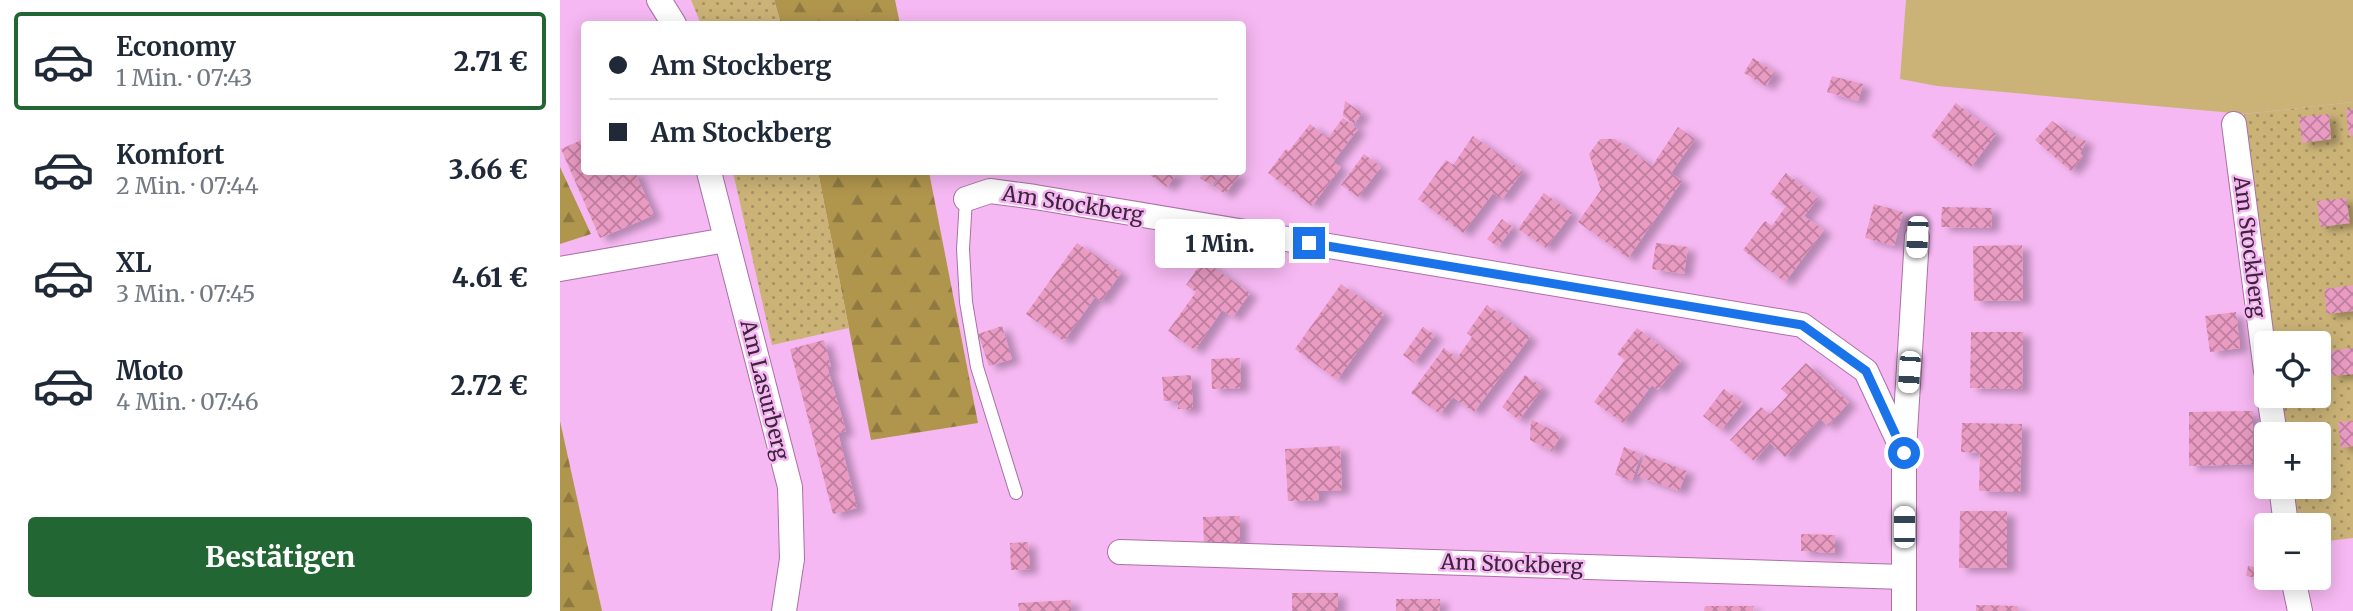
<!DOCTYPE html>
<html lang="de">
<head>
<meta charset="utf-8">
<style>
	body { margin:0; font-family:Merriweather,serif; background:#f2f2f3; color:#1f2937; height:100vh; display:flex; flex-direction:column; font-size:26px; white-space:nowrap }
	* { box-sizing:border-box; margin:0 }
	p { font-size:23px; color:#747a83 }
	.icon { flex:none; width:38px; height:38px; fill:none; stroke:currentColor; stroke-width:2; stroke-linecap:round; stroke-linejoin:round }
	.map { position:relative; flex:1; overflow:hidden }
	.details { display:flex; flex-direction:column; background:#fff; width:560px }
	.details>* { flex:none }
	.hud { position:absolute; left:21px; top:21px; width:665px; height:154px; border-radius:7px; box-shadow:0 4px 18px #0003; display:grid; align-content:center; height:154px; padding:0 28px; background:#fff }
	.controls { position:absolute; left:1694px; top:331px; display:grid; gap:14px }
	.controls a { display:grid; place-items:center; width:77px; height:77px; border-radius:7px; background:#fff; box-shadow:0 4px 18px #0003; font-size:35px }
	.end { position:absolute; width:32px; height:32px; margin:-16px; border:9px solid #1a73e8; background:#fff; box-shadow:0 0 0 4px #fff }
	.from { border-radius:50% }
	.bubble { position:absolute; height:49px; border-radius:7px; background:#fff; box-shadow:0 4px 18px #0003; font-size:23px; font-weight:800; line-height:49px; text-align:center }
	.car { position:absolute; width:21px; height:42px; margin:-21px -10px; border-radius:9px; box-shadow:0 0 5px 2px #0007; background:linear-gradient(#fff 24%,#345 0 40%,#fff 0 76%,#345 0 86%,#fff 0) }
	.hud b { display:flex; align-items:center; gap:24px; height:66px; font-size:26px }
	.hud b+b { border-top:2px solid #e0e1e3 }
	.hud i { width:18px; height:18px; background:#1f2937 }
	ul { padding:12px 0 0; list-style:none }
	li { display:flex; align-items:center; gap:21px; height:98px; margin:0 14px 10px; padding:0 14px; border:4px solid transparent; border-radius:7px }
	li div { flex:1 }
	li b { display:block; font-size:26px }
	li em { font-style:normal; font-weight:800 }
	li.on { border-color:#226733 }
	li>.icon { width:63px; height:63px; stroke-width:1.5 }
	.cta { display:flex; gap:14px; margin-top:auto; padding:14px 28px }
	.cta a { flex:1; height:80px; border-radius:7px; background:#226733; color:#fff; font-size:28px; font-weight:800; line-height:80px; text-align:center }
	main { display:flex; flex:1; min-height:0 }
	.map>svg:first-child { display:block }
</style>
</head>
<body>
<main>
<section class="details">
<ul>
<li class="on"><svg class="icon" aria-label="car" viewBox="0 0 24 24"><path d="M5 17H2v-5l4-1 3-4h7l3 4 3 1v5h-3M9 17h6M6 11h13"/><circle cx="7" cy="17" r="2"/><circle cx="17" cy="17" r="2"/></svg><div><b>Economy</b><p>1 Min. · 07:43</p></div><em>2.71 €</em></li>
<li><svg class="icon" aria-label="car" viewBox="0 0 24 24"><path d="M5 17H2v-5l4-1 3-4h7l3 4 3 1v5h-3M9 17h6M6 11h13"/><circle cx="7" cy="17" r="2"/><circle cx="17" cy="17" r="2"/></svg><div><b>Komfort</b><p>2 Min. · 07:44</p></div><em>3.66 €</em></li>
<li><svg class="icon" aria-label="car" viewBox="0 0 24 24"><path d="M5 17H2v-5l4-1 3-4h7l3 4 3 1v5h-3M9 17h6M6 11h13"/><circle cx="7" cy="17" r="2"/><circle cx="17" cy="17" r="2"/></svg><div><b>XL</b><p>3 Min. · 07:45</p></div><em>4.61 €</em></li>
<li><svg class="icon" aria-label="car" viewBox="0 0 24 24"><path d="M5 17H2v-5l4-1 3-4h7l3 4 3 1v5h-3M9 17h6M6 11h13"/><circle cx="7" cy="17" r="2"/><circle cx="17" cy="17" r="2"/></svg><div><b>Moto</b><p>4 Min. · 07:46</p></div><em>2.72 €</em></li>
</ul>
<div class="cta"><a>Bestätigen</a></div>
</section>
<div class="map">
<svg width="1793" height="611" viewBox="0 0 1793 611">
	<defs>
		<pattern id="forest-firs" width="22" height="20" patternUnits="userSpaceOnUse" patternTransform="scale(1.75)"><rect width="22" height="20" fill="#b0954d"/><path d="M5 1l3.5 6h-7zM16 11l3.5 6h-7z" fill="#907941"/></pattern>
		<pattern id="garden-dots" width="8" height="8" patternUnits="userSpaceOnUse" patternTransform="scale(1.75)"><rect width="8" height="8" fill="#cbb377"/><path d="M2 2h.1M6 6h.1" fill="none" stroke="#a69163" stroke-width="1.8" stroke-linecap="round"/></pattern>
		<pattern id="building-cross-hatch" width="8" height="8" patternUnits="userSpaceOnUse" patternTransform="scale(1.75)"><rect width="8" height="8" fill="#e99bc2"/><path d="M0 0l8 8M0 8l8-8" fill="none" stroke="#be7e9f"/></pattern>
		<filter id="shadow"><feDropShadow dx="8" dy="4.5" stdDeviation="3.5" flood-color="#0004"/></filter>
	</defs>
	<rect width="100%" height="100%" fill="#f6b8f2"/>
	<polygon fill="#cbb377" points="1346,0 1793,0 1793,102 1684,114 1377,86 1340,79"/>
	<g fill="url(#forest-firs)">
		<polygon points="214,0 335,0 340,24 221,24"/>
		<polygon points="0,167 31,234 0,244"/>
		<polygon points="258,172 369,172 418,423 311,440"/>
		<polygon points="0,421 2,430 42,611 0,611"/>
	</g>
	<g fill="url(#garden-dots)">
		<polygon points="131,0 214,0 221,24 141,24"/>
		<polygon points="1793,102 1793,538 1759,542 1759,525 1737,525 1733,487 1759,486 1759,434 1726,434 1721,396 1759,396 1759,343 1714,343 1684,114"/>
		<polygon points="173,172 258,172 289,328 212,345"/>
	</g>
	<g fill="url(#building-cross-hatch)" filter="url(#shadow)">
		<polygon points="1193,58 1215,72 1206,86 1184,73"/>
		<polygon points="1272,76 1303,84 1298,101 1267,92"/>
		<polygon points="785,101 802,113 794,124 783,116"/>
		<polygon points="1396,103 1436,134 1411,167 1371,136"/>
		<polygon points="1793,109 1793,135 1789,136 1786,110"/>
		<polygon points="1769,114 1771,139 1742,143 1739,117"/>
		<polygon points="783,118 798,129 773,162 781,167 752,206 708,173 726,149 729,151 750,124 768,138"/>
		<polygon points="1492,121 1514,136 1526,141 1520,154 1523,156 1511,171 1475,140"/>
		<polygon points="1118,127 1135,139 1111,173 1122,181 1068,258 1018,222 1041,190 1029,154 1040,139 1055,139 1092,166"/>
		<polygon points="913,136 963,171 942,199 933,193 903,233 858,199 886,160 893,165"/>
		<polygon points="24,139 24,172 75,172 94,215 40,238 1,149"/>
		<polygon points="804,154 821,167 798,197 781,185"/>
		<polygon points="586,172 618,172 607,187"/>
		<polygon points="645,172 662,172 651,185 640,178"/>
		<polygon points="665,172 680,174 665,194 654,186"/>
		<polygon points="1226,173 1258,198 1244,216 1264,230 1225,282 1183,250 1205,221 1212,226 1226,206 1210,194"/>
		<polygon points="984,193 1012,213 986,248 958,229"/>
		<polygon points="1786,198 1790,223 1760,227 1757,201"/>
		<polygon points="1314,204 1343,212 1334,246 1305,238"/>
		<polygon points="1382,207 1432,208 1431,228 1381,227"/>
		<polygon points="942,219 953,227 938,247 927,239"/>
		<polygon points="517,243 561,273 541,301 535,297 504,341 466,314"/>
		<polygon points="1096,243 1128,247 1124,274 1092,269"/>
		<polygon points="1462,245 1463,300 1414,301 1413,246"/>
		<polygon points="643,260 690,293 673,317 662,310 635,350 608,331 636,292 626,285"/>
		<polygon points="781,284 824,314 777,380 735,349"/>
		<polygon points="1793,285 1793,311 1767,314 1764,289"/>
		<polygon points="927,305 970,337 914,412 893,397 880,414 851,393 884,348 897,358 912,337 907,333"/>
		<polygon points="1676,312 1680,348 1650,352 1645,316"/>
		<polygon points="442,326 452,359 429,366 418,334"/>
		<polygon points="863,327 875,335 854,363 843,355"/>
		<polygon points="1077,328 1121,361 1098,390 1092,385 1063,423 1034,402 1065,360 1057,354"/>
		<polygon points="1411,332 1463,332 1462,389 1410,388"/>
		<polygon points="264,340 271,367 267,366 286,431 278,433 297,508 273,514 230,349"/>
		<polygon points="1793,348 1793,374 1772,376 1769,351"/>
		<polygon points="680,358 681,388 652,389 651,359"/>
		<polygon points="1246,363 1289,402 1268,426 1260,419 1225,457 1210,443 1194,461 1170,440 1201,407 1210,414 1228,395 1221,389"/>
		<polygon points="631,375 633,409 618,409 618,400 604,401 602,377"/>
		<polygon points="965,375 983,388 959,420 942,407"/>
		<polygon points="1164,389 1183,403 1161,430 1143,416"/>
		<polygon points="1693,411 1693,464 1629,466 1629,412"/>
		<polygon points="971,419 1001,435 992,451 970,440"/>
		<polygon points="1793,421 1793,446 1781,448 1778,422"/>
		<polygon points="1402,423 1462,424 1460,492 1419,491 1420,453 1401,452"/>
		<polygon points="780,446 782,490 759,491 759,500 728,501 725,449"/>
		<polygon points="1064,447 1081,454 1072,481 1055,475"/>
		<polygon points="1085,455 1127,471 1119,491 1077,476"/>
		<polygon points="1400,511 1447,511 1447,568 1399,568"/>
		<polygon points="680,516 680,543 644,544 643,517"/>
		<polygon points="1241,534 1275,535 1275,553 1241,551"/>
		<polygon points="468,542 470,569 451,570 450,543"/>
		<polygon points="1688,566 1706,569 1706,578 1714,578 1713,581 1686,576"/>
		<rect x="732" y="593" width="46" height="18"/>
		<rect x="836" y="599" width="44" height="12"/>
		<polygon points="511,600 511,611 459,611 458,603"/>
		<polygon points="1416,605 1458,606 1458,611 1416,611"/>
		<polygon points="1145,606 1194,606 1193,611 1144,611"/>
	</g>
	<g fill="none" stroke-linecap="round" stroke-linejoin="round">
		<g stroke="#aa70a7" stroke-width="14">
			<polyline id="lane" points="406,199 403,249 406,302 417,367 456,493"/>
		</g>
		<g stroke="#aa70a7" stroke-width="26">
			<g id="street">
				<polyline points="99,0 114,24"/>
				<polyline points="1674,124 1706,371"/>
				<polyline points="149,172 230,487 232,559 224,611"/>
				<polyline points="406,199 430,191 475,197 1242,325 1306,371 1344,453 1344,611"/>
				<polyline points="0,269 166,240"/>
				<polyline points="1709,396 1715,434"/>
				<polyline points="1344,449 1357,237"/>
				<polyline points="1721,486 1726,525"/>
				<polyline points="560,552 1344,577"/>
				<polyline points="1733,578 1740,611"/>
			</g>
		</g>
		<use href="#lane" stroke="#fff" stroke-width="12"/>
		<use href="#street" stroke="#fff" stroke-width="24"/>
	</g>
	<g fill="none" stroke-linecap="round" stroke-linejoin="round">
		<polyline stroke="#1a73e8" stroke-width="9" points="749,243 1242,325 1306,371 1344,453"/>
	</g>
	<g text-anchor="middle" dominant-baseline="central" stroke-width="5" stroke-linejoin="round" paint-order="stroke">
		<g font-size="21" fill="#3c243b" stroke="#f6b8f2">
			<text transform="translate(513 204) rotate(9)">Am Stockberg</text>
			<text transform="translate(1690 247) rotate(83)">Am Stockberg</text>
			<text transform="translate(205 390) rotate(76)">Am Lasurberg</text>
			<text transform="translate(952 564) rotate(2)">Am Stockberg</text>
		</g>
	</g>
</svg>
<div class="controls">
<a><svg class="icon" aria-label="locate" viewBox="0 0 24 24"><circle cx="12" cy="12" r="6"/><path d="M12 2v4M12 18v4M2 12h4M18 12h4"/></svg></a>
<a>+</a>
<a>−</a>
</div>
<i class="end from" style="left:1344px;top:453px"></i>
<i class="end" style="left:749px;top:243px"></i>
<div class="bubble" style="left:595px;top:219px;width:130px">1 Min.</div>
<i class="car" style="left:1357px;top:237px;rotate:183deg"></i>
<i class="car" style="left:1349px;top:372px;rotate:184deg"></i>
<i class="car" style="left:1344px;top:527px;rotate:0deg"></i>
<div class="hud">
<b><i class="from"></i>Am Stockberg</b>
<b><i></i>Am Stockberg</b>
</div>
</div>
</main>
</body>
</html>
